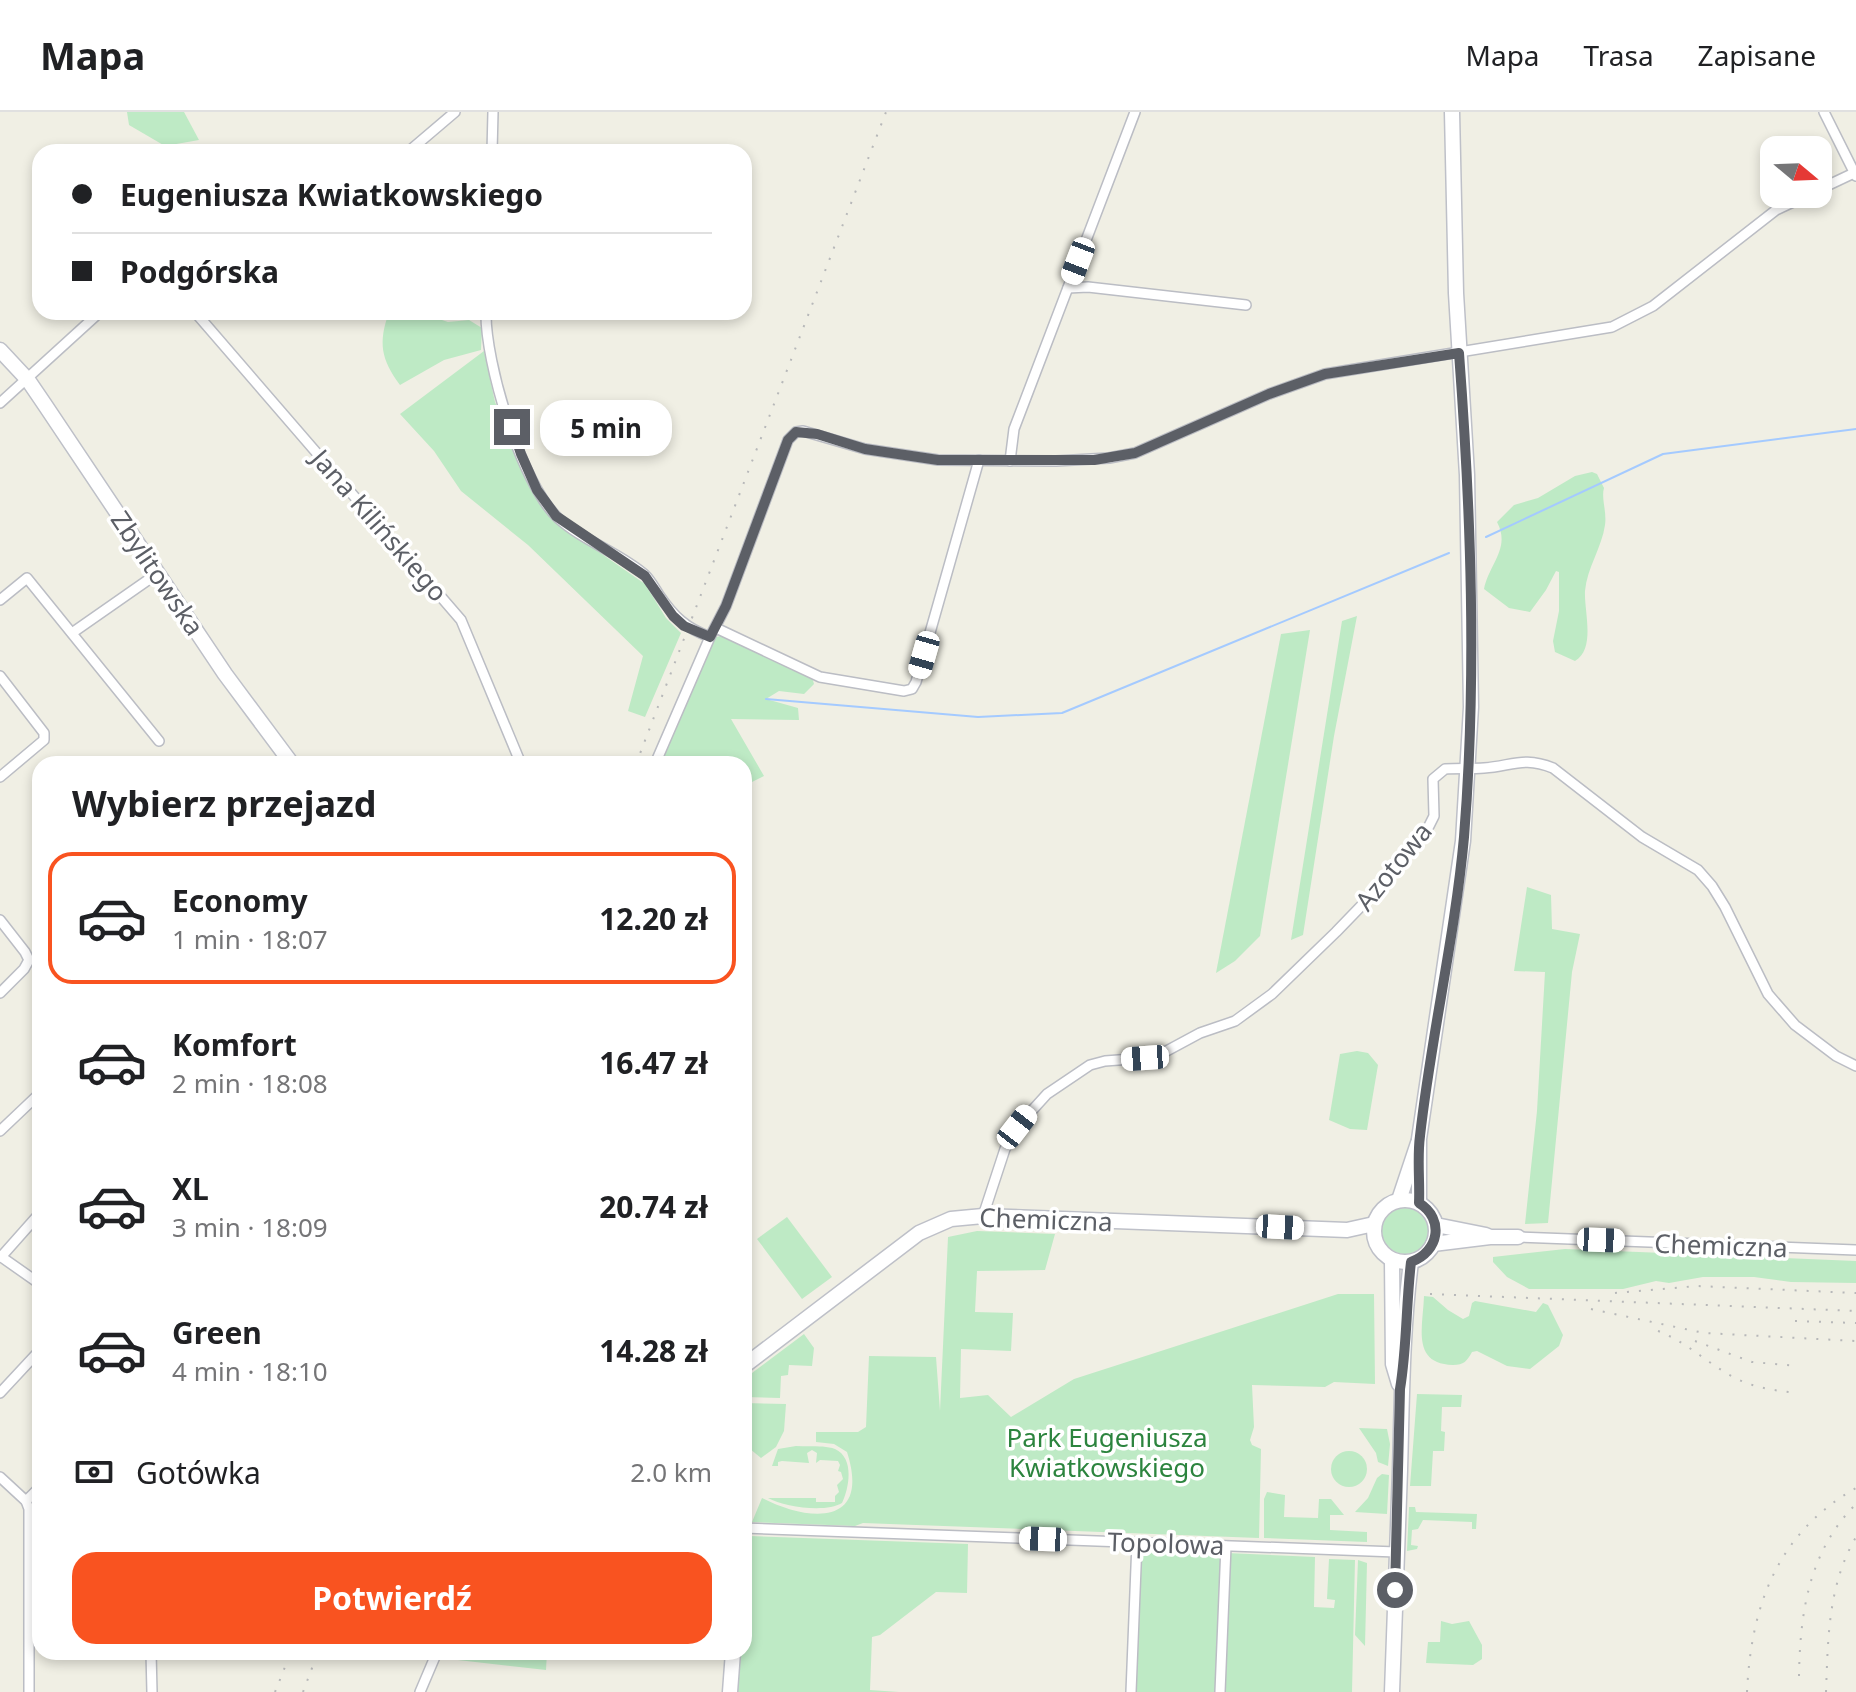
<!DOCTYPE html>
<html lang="pl">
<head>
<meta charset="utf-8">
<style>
	body { margin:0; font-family:"Noto Sans",sans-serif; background:#f6f6f6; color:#202124; height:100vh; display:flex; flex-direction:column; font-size:30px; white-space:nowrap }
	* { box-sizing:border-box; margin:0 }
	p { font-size:26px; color:#757577 }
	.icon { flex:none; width:44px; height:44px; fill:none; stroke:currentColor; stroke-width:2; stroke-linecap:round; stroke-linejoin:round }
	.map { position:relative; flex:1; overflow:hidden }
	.drawer { position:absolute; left:32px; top:644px; width:720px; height:904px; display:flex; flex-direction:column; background:#fff; border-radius:24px; box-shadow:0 4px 12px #0003 }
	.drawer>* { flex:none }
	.banner { position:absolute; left:32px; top:32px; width:720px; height:176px; border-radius:24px; box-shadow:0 4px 12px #0003; display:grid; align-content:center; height:176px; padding:0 40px; background:#fff }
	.needle { width:52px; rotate:109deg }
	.fabs { position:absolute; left:1760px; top:24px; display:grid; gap:16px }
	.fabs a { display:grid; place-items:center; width:72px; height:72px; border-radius:16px; background:#fff; box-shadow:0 4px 12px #0003; font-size:40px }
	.end { position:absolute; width:36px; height:36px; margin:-18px; border:10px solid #5c5f66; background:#fff; box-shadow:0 0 0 4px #fff }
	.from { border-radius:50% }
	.bubble { position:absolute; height:56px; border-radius:24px; background:#fff; box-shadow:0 4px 12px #0003; font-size:26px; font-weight:700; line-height:56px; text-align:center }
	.car { position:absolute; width:24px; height:48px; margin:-24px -12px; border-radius:10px; box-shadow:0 0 6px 2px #0007; background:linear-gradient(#fff 24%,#345 0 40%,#fff 0 76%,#345 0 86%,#fff 0) }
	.banner b { display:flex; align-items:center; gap:28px; height:76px; font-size:30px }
	.banner b+b { border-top:2px solid #e0e0e0 }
	.banner i { width:20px; height:20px; background:#202124 }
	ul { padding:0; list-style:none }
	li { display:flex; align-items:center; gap:24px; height:132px; margin:0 16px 12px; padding:0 24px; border:4px solid transparent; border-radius:24px }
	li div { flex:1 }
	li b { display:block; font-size:30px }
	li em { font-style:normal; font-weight:700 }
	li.active { border-color:#f95320 }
	li>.icon { width:72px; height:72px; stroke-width:1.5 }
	h2 { padding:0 40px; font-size:36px; line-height:96px }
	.pay { display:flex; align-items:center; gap:20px; height:88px; padding:0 40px; font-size:30px }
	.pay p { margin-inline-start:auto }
	.primary-button { display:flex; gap:16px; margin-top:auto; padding:16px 40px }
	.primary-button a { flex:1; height:92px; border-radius:24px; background:#f95320; color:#fff; font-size:32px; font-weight:700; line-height:92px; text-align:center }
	header { display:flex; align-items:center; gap:48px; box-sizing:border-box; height:112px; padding:0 40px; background:#fff; border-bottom:2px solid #e0e0e0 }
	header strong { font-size:38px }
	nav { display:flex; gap:44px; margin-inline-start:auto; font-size:28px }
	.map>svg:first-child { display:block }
</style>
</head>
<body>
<header>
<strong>Mapa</strong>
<nav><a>Mapa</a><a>Trasa</a><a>Zapisane</a></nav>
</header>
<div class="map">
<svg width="1856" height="1580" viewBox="0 0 1856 1580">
	<rect width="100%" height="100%" fill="#f0efe4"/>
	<g fill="#beeac5">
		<polygon points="127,0 184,0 199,28 165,34 129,13"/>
		<path d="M 389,200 L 418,200 L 448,210 L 469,208 L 482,216 L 481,238 L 444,248 L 400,273 C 381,247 378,231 389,200 Z"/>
		<polygon points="484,239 495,290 515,336 556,410 645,472 666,506 681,521 645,605 628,599 643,544 528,433 461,379 434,339 400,302"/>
		<path d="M 1592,360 L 1597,362 L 1604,376 C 1601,386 1607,400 1605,413 C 1602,435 1587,456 1585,479 C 1584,500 1596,536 1575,549 L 1555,540 L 1553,529 L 1559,499 L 1559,460 L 1556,459 L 1546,478 L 1530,500 L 1509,496 L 1484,477 C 1489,452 1511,436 1497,410 L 1514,393 L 1538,386 L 1575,364 Z"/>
		<polygon points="1357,504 1334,624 1303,823 1291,828 1342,509"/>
		<polygon points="1310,518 1260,824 1235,849 1216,861 1281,522"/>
		<polygon points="725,523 811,562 814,572 804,582 779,579 766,587 798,596 799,608 731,607 764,664 744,674 744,652 658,652 716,525"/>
		<polygon points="1527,775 1551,783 1552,817 1580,822 1572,860 1548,1111 1525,1112 1537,999 1545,860 1514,859"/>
		<polygon points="1357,939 1368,941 1378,953 1367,1018 1350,1017 1329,1008 1340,942"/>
		<circle cx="1405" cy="1119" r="23"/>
		<polygon points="787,1105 832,1165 802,1187 757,1127"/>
		<path d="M 977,1119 L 1055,1122 L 1045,1158 L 977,1159 L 975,1200 L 1013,1201 L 1011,1239 L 961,1237 L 960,1286 L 988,1283 L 1011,1305 L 1074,1267 L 1338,1182 L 1374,1182 L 1375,1272 L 1334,1270 L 1325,1275 L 1252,1273 L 1254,1315 L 1250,1328 L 1252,1333 L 1261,1337 L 1259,1426 L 863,1411 L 855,1414 L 752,1410 L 762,1386 C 809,1410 871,1415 847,1340 L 834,1332 L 816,1330 L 816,1320 L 858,1320 L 866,1315 L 869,1244 L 936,1245 L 940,1299 L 948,1125 Z"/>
		<polygon points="1565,1137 1856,1149 1856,1171 1791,1170 1754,1165 1703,1165 1669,1171 1656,1169 1623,1177 1529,1177 1507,1165 1493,1150 1493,1145"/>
		<path d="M 1424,1184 L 1433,1185 L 1448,1198 L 1463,1207 L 1469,1204 L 1472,1191 L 1475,1189 L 1536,1200 L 1543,1191 L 1548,1193 L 1563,1223 L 1559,1234 L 1530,1257 L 1507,1254 L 1477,1239 L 1472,1240 C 1467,1249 1464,1253 1453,1253 C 1411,1252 1423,1215 1424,1184 Z"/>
		<polygon points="804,1222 814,1236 812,1254 789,1253 788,1263 781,1264 780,1286 744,1285 744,1267"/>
		<polygon points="1417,1282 1462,1283 1461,1295 1442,1295 1441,1319 1445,1320 1444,1339 1433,1339 1431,1374 1410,1374"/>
		<polygon points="744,1291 786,1292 784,1319 776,1335 761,1346 744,1332"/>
		<polygon points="1359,1316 1387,1317 1390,1332 1388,1354 1378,1350 1376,1341"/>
		<path d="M 796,1334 C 808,1335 824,1333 835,1337 C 855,1346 849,1377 842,1391 C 826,1401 784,1395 768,1386 L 816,1386 L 816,1390 L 835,1390 L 835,1384 L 839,1380 L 837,1373 L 843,1367 L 841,1360 L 838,1359 L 840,1353 L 838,1349 L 820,1348 L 816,1351 L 817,1341 L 812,1338 L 807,1341 L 809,1351 L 782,1349 L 778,1350 L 778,1354 L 772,1354 L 778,1337 Z"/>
		<circle cx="1349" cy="1357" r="18"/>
		<polygon points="1382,1362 1389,1363 1387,1402 1355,1400 1368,1386 1377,1366"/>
		<polygon points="1267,1380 1285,1383 1284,1405 1318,1406 1319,1387 1331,1387 1344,1403 1330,1403 1330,1418 1367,1420 1367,1430 1264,1426 1264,1387"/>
		<polygon points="1409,1395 1415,1395 1416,1400 1477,1402 1476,1417 1472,1417 1472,1410 1423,1408 1418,1417 1412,1418 1411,1433 1418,1434 1417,1437 1407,1439"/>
		<polygon points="749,1424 968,1432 967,1481 936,1480 880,1523 872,1525 870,1578 899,1580 737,1580 741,1540 744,1540"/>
		<polygon points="1139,1437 1223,1441 1217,1580 1134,1580"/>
		<polygon points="1227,1441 1315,1445 1314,1495 1334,1496 1335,1488 1327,1487 1329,1447 1355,1448 1352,1580 1222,1580"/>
		<polygon points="1358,1448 1367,1451 1365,1534 1355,1523"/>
		<polygon points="1441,1509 1452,1512 1469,1509 1482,1533 1482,1547 1473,1553 1426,1551 1428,1530 1440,1530"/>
		<polygon points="452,1540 547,1540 546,1558 449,1547"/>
	</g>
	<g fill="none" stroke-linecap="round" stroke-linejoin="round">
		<g stroke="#a4caff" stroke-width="2">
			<polyline points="1486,425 1663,342 1856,317"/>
			<polyline points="766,587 978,605 1062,601 1449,441"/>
		</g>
		<g stroke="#bbbdc4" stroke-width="12">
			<g id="street">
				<polyline points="1824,0 1856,64"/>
				<polyline points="408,40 455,0"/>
				<polyline points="492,40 493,0"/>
				<polyline points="1818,78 1854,61"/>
				<polyline points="1068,176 1088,175 1246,193"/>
				<polyline points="195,200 461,508 521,652"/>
				<path d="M 486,200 C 485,250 521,371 558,406 C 583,429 622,442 645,463 C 651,469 655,477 659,483 C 674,505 686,516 710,525"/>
				<polyline points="0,291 100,200"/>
				<polyline points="1010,349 1014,317 1135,0"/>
				<polyline points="0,488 27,466 159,629"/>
				<polyline points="716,516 820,565 904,579 912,577 916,570 979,348"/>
				<polyline points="72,521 158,461"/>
				<polyline points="0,564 44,621 44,628 0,665"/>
				<polyline points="655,652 710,525 726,494 788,328 796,320 803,319 865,337 938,348 1056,349 1109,346 1135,341 1269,282 1325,262 1612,215 1653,194 1776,98 1810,82"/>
				<polyline points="0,808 25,840 29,848 24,857 0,881"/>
				<polyline points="0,1019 40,981"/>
				<path d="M 983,1104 L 1005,1037 L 1017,1015 L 1047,982 L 1090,953 L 1105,949 L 1145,946 L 1161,942 L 1200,921 L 1235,909 L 1272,882 L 1336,820 L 1365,790 L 1429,714 L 1434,704 L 1433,667 L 1445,657 C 1458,656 1471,657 1484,656 C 1512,654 1524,644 1553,656 L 1642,725 L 1698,758 L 1712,774 L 1725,795 L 1768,882 L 1795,913 L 1836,944 L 1856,954"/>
				<polyline points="1518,1125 1856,1138"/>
				<polyline points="0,1144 40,1172"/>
				<polyline points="1,1145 40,1101"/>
				<polyline points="0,1281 40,1238"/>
				<polyline points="0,1365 26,1389"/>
				<polyline points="744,1416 1396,1440"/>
				<polyline points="151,1540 152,1580"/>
				<polyline points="29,1580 29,1397 26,1389 40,1375"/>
				<polyline points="420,1580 437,1540"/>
				<polyline points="1131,1580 1137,1430"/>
				<polyline points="1220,1580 1226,1434"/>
			</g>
		</g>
		<g stroke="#bec0c8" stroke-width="17">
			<g id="secondary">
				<polyline points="0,238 28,268 45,293 225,562 292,652"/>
				<circle cx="1405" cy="1119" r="31"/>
				<polyline points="1399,1088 1418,1031"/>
				<polyline points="1419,1091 1419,1027 1463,729 1471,595 1467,363 1456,181 1452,0"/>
				<polyline points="1436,1113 1486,1123"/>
				<polyline points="1433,1132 1490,1125 1518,1125"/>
				<polyline points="1392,1148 1393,1252 1399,1272"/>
				<polyline points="744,1254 919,1121 951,1107 983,1104 1347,1118 1374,1112"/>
				<polyline points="730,1580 733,1540"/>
				<path d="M 1392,1580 C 1394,1506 1398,1432 1400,1358 C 1402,1289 1402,1219 1411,1150"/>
			</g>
		</g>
		<use href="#street" stroke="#fff" stroke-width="9"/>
		<use href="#secondary" stroke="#fff" stroke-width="14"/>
		<g stroke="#b7b8b9" stroke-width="2" stroke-dasharray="2 10" stroke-linecap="butt">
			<polyline points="636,652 886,0"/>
			<polyline points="1615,1181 1697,1174 1856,1181"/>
			<polyline points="1430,1182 1856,1199"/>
			<polyline points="1591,1197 1704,1221 1856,1229"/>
			<polyline points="1795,1209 1856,1211"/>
			<path d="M 1658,1219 C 1687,1230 1708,1252 1735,1266 C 1755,1276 1777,1279 1798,1281"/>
			<polyline points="1695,1229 1752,1250 1799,1254"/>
			<path d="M 1799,1564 C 1800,1500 1809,1439 1856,1392"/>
			<polyline points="275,1580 291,1540"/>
			<polyline points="303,1580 318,1540"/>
			<path d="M 1747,1580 C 1751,1494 1777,1421 1856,1376"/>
			<path d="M 1826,1580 C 1828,1526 1828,1473 1856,1425"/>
		</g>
	</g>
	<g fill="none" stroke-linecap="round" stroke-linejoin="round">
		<path stroke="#5c5f66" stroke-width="10" d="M 512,315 L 521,342 L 537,378 L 556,404 L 645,464 L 673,504 L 684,514 L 710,525 L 726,494 L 788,328 L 796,320 L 817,322 L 865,337 L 938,348 L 1094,348 L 1135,341 L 1269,282 L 1325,262 L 1459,241 C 1471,401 1477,564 1464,725 C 1455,825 1431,924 1420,1024 C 1417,1046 1420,1069 1419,1091 C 1445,1107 1439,1140 1411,1150 C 1406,1192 1407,1235 1400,1277 L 1395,1478"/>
	</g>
	<g text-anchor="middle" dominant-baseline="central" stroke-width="7" stroke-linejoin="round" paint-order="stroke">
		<g font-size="26" fill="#5c5f66" stroke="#fff">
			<text transform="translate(380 413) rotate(49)">Jana Kilińskiego</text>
			<text transform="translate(158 461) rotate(56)">Zbylitowska</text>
			<text transform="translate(1393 754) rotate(-51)">Azotowa</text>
			<text transform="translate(1046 1107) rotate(2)">Chemiczna</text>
			<text transform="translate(1721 1133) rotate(2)">Chemiczna</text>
			<text transform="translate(1166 1431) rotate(2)">Topolowa</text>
		</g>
		<g font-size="26" fill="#2c843e" stroke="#fff">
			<text x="1107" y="1325">Park Eugeniusza<tspan x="1107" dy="30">Kwiatkowskiego</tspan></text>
		</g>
	</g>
</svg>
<div class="fabs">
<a><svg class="needle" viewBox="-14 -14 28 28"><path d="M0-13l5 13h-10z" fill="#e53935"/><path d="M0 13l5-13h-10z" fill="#757577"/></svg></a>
</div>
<i class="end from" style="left:1395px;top:1478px"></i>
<i class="end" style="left:512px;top:315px"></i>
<div class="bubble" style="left:540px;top:288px;width:132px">5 min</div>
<i class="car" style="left:1078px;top:149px;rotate:201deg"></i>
<i class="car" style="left:924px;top:543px;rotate:196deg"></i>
<i class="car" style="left:1145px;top:946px;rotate:266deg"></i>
<i class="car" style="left:1017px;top:1015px;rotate:38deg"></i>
<i class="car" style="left:1280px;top:1115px;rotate:93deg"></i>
<i class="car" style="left:1601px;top:1128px;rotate:92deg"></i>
<i class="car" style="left:1043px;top:1427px;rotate:272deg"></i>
<div class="banner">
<b><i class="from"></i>Eugeniusza Kwiatkowskiego</b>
<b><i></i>Podgórska</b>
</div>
<section class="drawer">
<h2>Wybierz przejazd</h2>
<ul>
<li class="active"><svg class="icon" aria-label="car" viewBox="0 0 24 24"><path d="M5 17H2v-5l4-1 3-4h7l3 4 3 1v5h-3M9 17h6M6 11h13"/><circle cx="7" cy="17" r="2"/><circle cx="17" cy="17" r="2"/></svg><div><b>Economy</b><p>1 min · 18:07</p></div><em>12.20 zł</em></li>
<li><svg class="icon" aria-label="car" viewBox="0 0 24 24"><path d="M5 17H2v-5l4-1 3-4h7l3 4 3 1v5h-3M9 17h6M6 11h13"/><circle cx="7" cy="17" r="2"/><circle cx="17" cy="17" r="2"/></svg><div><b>Komfort</b><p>2 min · 18:08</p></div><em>16.47 zł</em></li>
<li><svg class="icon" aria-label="car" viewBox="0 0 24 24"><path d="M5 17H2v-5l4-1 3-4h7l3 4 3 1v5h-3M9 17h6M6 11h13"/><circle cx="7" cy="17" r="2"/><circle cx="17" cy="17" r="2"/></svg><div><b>XL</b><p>3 min · 18:09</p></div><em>20.74 zł</em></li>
<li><svg class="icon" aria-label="car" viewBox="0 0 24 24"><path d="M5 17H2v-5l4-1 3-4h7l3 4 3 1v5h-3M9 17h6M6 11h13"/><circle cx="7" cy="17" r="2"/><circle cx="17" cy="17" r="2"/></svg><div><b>Green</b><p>4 min · 18:10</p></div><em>14.28 zł</em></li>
</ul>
<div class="pay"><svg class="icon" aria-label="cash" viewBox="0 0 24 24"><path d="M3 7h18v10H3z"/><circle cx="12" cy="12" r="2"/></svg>Gotówka<p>2.0 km</p></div>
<div class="primary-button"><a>Potwierdź</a></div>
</section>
</div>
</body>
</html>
